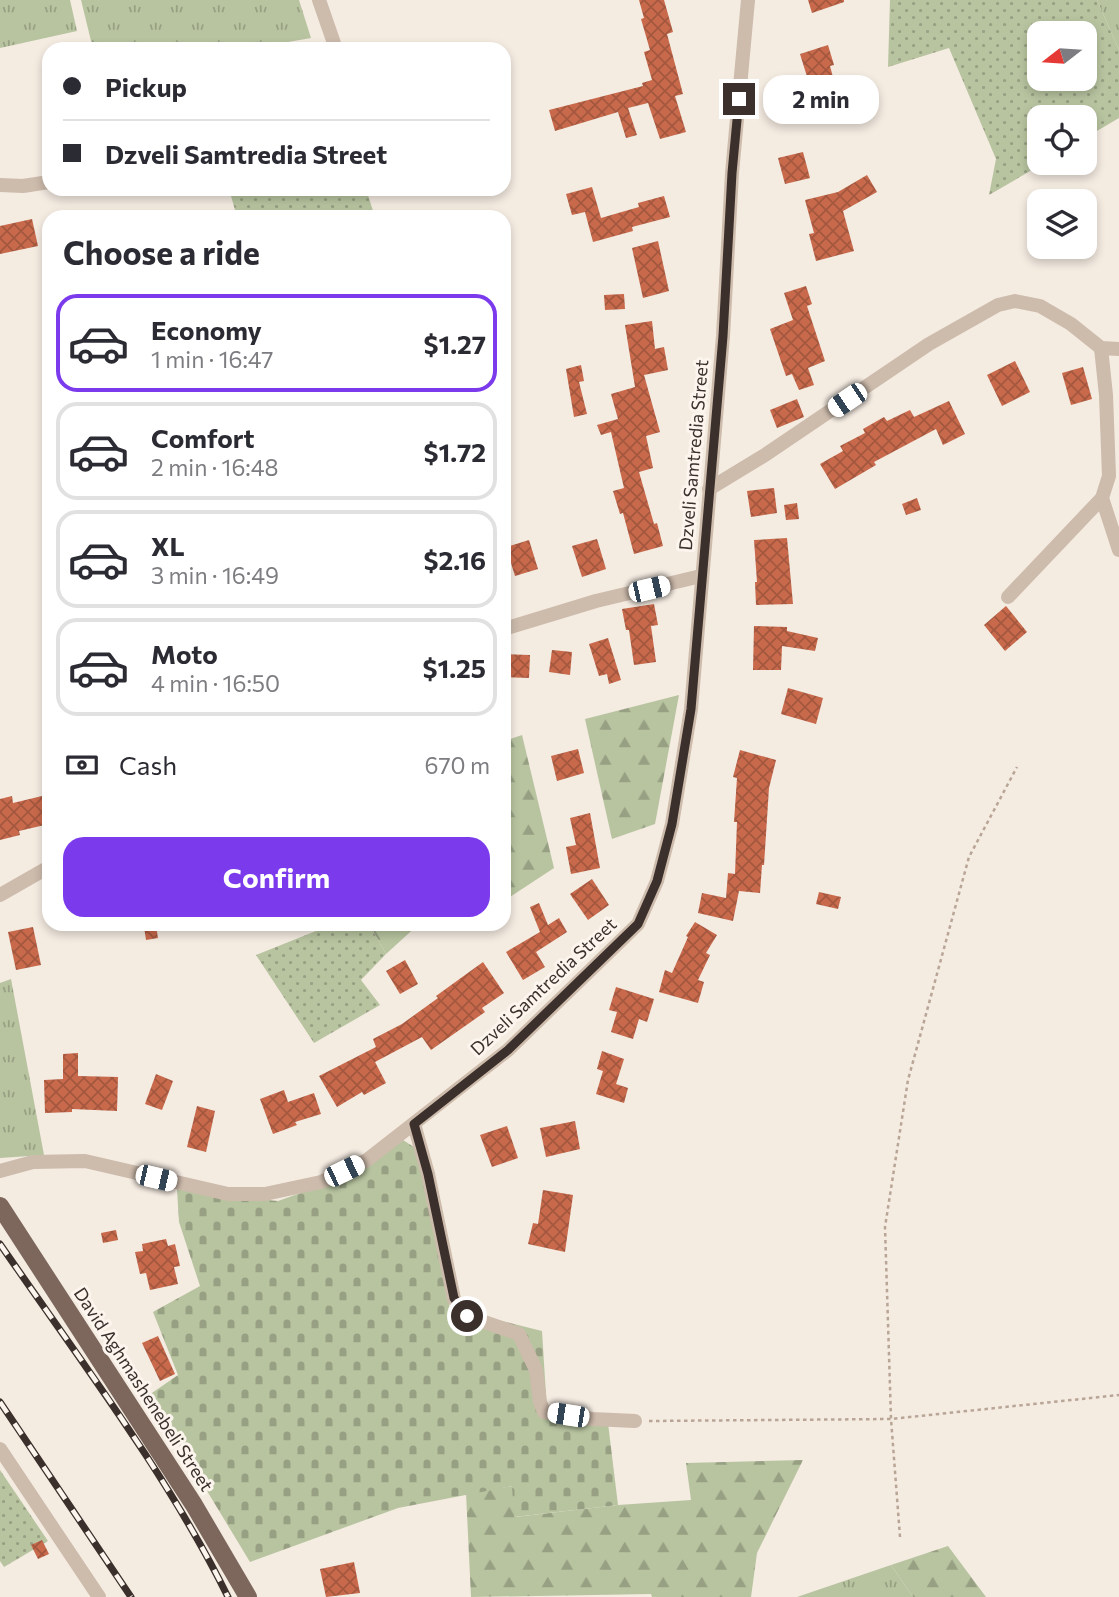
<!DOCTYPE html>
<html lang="en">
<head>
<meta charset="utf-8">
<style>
	body { margin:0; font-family:Commissioner,sans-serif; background:#f2f2f3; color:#2b2b33; height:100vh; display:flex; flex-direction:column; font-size:26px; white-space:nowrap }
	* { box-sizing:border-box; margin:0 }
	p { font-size:23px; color:#7c7c81 }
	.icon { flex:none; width:38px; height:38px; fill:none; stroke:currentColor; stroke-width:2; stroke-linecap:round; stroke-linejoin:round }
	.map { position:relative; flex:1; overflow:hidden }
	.sheet { position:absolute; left:42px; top:210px; width:469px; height:721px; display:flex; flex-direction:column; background:#fff; border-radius:21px; box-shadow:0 4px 10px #0003 }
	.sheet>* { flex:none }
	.hud { position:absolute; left:42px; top:42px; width:469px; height:154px; border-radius:21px; box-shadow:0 4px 10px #0003; display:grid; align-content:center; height:154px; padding:0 21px; background:#fff }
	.needle { width:46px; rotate:253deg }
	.tools { position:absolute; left:1027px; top:21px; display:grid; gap:14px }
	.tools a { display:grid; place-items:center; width:70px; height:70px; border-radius:14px; background:#fff; box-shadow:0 4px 10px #0003; font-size:35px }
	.end { position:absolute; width:32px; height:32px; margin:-16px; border:9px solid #3b302b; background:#fff; box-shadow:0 0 0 4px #fff }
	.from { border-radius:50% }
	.bubble { position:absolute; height:49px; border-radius:21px; background:#fff; box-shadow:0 4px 10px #0003; font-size:23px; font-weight:700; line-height:49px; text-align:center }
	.car { position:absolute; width:21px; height:42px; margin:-21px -10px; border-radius:9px; box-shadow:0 0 5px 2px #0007; background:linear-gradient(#fff 24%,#345 0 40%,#fff 0 76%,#345 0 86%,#fff 0) }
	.hud b { display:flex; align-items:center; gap:24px; height:66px; font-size:26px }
	.hud b+b { border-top:2px solid #e1e1e2 }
	.hud i { width:18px; height:18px; background:#2b2b33 }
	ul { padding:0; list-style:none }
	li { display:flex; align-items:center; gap:21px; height:98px; margin:0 14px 10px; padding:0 7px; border:4px solid #e1e1e2; border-radius:21px }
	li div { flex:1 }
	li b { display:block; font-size:26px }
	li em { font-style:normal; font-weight:700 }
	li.selected { border-color:#7c3aed }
	li>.icon { width:63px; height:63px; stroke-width:1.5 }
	h2 { padding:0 21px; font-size:32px; line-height:84px }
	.pay { display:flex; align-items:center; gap:18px; height:77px; padding:0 21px; font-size:26px }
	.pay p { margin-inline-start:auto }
	.primary-button { display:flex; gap:14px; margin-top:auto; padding:14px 21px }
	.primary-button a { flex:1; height:80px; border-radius:21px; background:#7c3aed; color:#fff; font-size:28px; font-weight:700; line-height:80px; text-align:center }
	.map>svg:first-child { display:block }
</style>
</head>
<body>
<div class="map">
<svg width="1119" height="1597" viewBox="0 0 1119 1597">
	<defs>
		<pattern id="grass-tufts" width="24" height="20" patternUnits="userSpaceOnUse" patternTransform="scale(1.75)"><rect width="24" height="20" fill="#b8c4a0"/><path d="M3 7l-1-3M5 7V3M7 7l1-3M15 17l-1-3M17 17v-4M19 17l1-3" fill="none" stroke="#97a083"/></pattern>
		<pattern id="forest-firs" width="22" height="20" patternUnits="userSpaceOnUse" patternTransform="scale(1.75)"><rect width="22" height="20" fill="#b8c4a0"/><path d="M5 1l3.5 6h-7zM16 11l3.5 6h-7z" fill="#97a083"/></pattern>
		<pattern id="cemetery-stones" width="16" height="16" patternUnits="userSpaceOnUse" patternTransform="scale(1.75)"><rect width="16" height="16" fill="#b8c4a0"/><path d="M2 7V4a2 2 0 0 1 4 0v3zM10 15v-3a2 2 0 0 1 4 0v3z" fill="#97a083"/></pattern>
		<pattern id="garden-dots" width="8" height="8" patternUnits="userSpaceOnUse" patternTransform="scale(1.75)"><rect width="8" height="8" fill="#b8c4a0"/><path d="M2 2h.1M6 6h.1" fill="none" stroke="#97a083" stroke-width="1.8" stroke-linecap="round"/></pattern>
		<pattern id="building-cross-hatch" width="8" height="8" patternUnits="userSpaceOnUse" patternTransform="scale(1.75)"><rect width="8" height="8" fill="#c8694b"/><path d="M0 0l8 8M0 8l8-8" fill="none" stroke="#a4573f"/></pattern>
	</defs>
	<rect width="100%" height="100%" fill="#f4ebe1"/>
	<g fill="url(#grass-tufts)">
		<polygon points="0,0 70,0 77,31 0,48"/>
		<polygon points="81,0 299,0 311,38 248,49 93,49"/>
		<polygon points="1097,0 1119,0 1119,50"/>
		<polygon points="11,979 44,1155 0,1158 0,983"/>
		<polygon points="891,1565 913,1597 797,1597"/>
	</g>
	<g fill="url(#forest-firs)">
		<polygon points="679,695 655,824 612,839 585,719"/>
		<polygon points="522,735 554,868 504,901 504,741"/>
		<polygon points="369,924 419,924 386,954"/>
		<polygon points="803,1460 757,1553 751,1597 652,1597 651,1594 471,1597 466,1493 513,1486 515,1517 618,1505 691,1500 686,1463"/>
		<polygon points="948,1546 986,1597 913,1597 891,1565"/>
	</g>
	<polygon fill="url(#cemetery-stones)" points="403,1140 417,1149 452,1318 467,1312 542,1331 547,1411 607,1415 618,1505 514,1517 512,1486 398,1508 250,1562 149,1395 178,1375 153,1312 200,1286 179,1222 177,1189 213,1195 278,1201 323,1185"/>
	<g fill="url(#garden-dots)" fill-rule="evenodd">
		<path d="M 890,0 L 1097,0 L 1119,50 L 1119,118 L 1085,138 L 1085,117 L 1040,117 L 1040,163 L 1044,163 L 989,195 L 996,159 L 949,48 L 888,67 ZM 1040,33 L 1085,33 L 1085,79 L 1040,79 Z"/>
		<polygon points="229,189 366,189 375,217 237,217"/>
		<polygon points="325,924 369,924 386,954 361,980 380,1005 314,1043 256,955 326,927"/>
		<polygon points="0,1470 48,1541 4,1567 0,1561"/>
	</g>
	<g fill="url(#building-cross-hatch)">
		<polygon points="639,0 664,0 673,32 667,34 683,94 675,96 686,132 660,139 648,103 628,108 637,135 626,138 618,112 555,131 549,110 643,86 642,83 652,80 644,52 650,50 641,19 644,18"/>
		<polygon points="808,0 844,0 844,2 812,13"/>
		<polygon points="828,45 834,65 830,66 839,99 810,107 803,85 809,83 800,54"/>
		<polygon points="803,152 810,178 785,184 778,158"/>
		<polygon points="867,175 877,192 843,211 854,251 816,261 809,234 814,233 805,200 838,192"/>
		<polygon points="592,187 601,218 639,207 638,203 664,196 670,217 632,227 633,231 593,242 585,212 572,215 566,194"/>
		<polygon points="32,219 38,246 0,254 0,226"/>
		<polygon points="658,241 669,291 643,298 632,248"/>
		<polygon points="806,286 812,304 807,306 825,361 808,368 814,385 799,390 792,374 786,376 770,329 793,320 784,293"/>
		<polygon points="624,294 625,309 605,310 604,295"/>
		<polygon points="652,321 655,349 664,347 668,370 644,375 660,432 646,436 653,468 639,472 654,524 657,523 663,546 634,554 623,513 620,514 613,491 624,488 611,432 601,435 597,425 618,419 611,394 635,387 625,325"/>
		<polygon points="1015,361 1030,392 1002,406 987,375"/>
		<polygon points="581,365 584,381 579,382 587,414 574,417 566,369"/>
		<polygon points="1083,367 1092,399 1071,405 1062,373"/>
		<polygon points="797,399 804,417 777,428 770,410"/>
		<polygon points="949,401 965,434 943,445 936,429 874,462 876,465 835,489 820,464 843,451 840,446 865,433 863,429 884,417 887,421 910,410 914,417"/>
		<polygon points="774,488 777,513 751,517 747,491"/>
		<polygon points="917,498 921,510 906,515 902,504"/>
		<polygon points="797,503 799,519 786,520 784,505"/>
		<polygon points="787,538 793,604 756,605 755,582 757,582 754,540"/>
		<polygon points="597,539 606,569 582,577 572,546"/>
		<polygon points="529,540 538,569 515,576 506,547"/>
		<polygon points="654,604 658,625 651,626 656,662 634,665 629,630 626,630 622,609"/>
		<polygon points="1006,606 1027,632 1005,651 984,625"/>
		<polygon points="754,626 787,627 787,631 818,638 815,651 782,646 781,670 753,670"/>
		<polygon points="608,638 621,680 609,684 607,674 599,676 589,644"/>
		<polygon points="552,650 572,652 570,675 549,672"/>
		<polygon points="504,654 530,655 529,678 504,677"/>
		<polygon points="788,688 823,698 816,724 781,714"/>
		<polygon points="578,749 584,773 557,781 551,756"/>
		<polygon points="740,750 776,760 769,788 764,865 762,865 760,893 739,891 733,921 698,913 702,893 726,898 728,873 735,874 737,822 734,822 737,778 733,777"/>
		<polygon points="12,796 13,803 42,796 49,824 19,831 20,835 0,840 0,799"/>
		<polygon points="590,813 600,868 571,874 566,847 576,845 570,818"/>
		<polygon points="592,879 609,905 588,920 570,894"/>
		<polygon points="819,892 841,897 838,909 816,904"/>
		<polygon points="539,903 548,925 559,918 567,932 536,952 545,967 523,980 506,952 540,932 530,907"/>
		<polygon points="695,922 717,935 706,953 710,955 698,980 704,982 698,1003 659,992 665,970 672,973 688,937 686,936"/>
		<polygon points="156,926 158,938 146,940 144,927"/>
		<polygon points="33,927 41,965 16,970 8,932"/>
		<polygon points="405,960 418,984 400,994 386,971"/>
		<polygon points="483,962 504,993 482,1008 485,1012 431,1050 422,1037 375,1062 386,1083 364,1095 362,1092 337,1107 319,1076 376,1047 373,1039 402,1024 438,998 436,996"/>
		<polygon points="616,987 654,999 647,1022 639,1019 633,1039 611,1032 617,1012 609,1010"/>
		<polygon points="602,1051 624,1059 616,1084 628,1088 624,1103 596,1094 603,1071 597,1069"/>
		<polygon points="78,1053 78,1076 118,1077 117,1111 72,1109 72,1112 45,1113 44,1080 63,1079 63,1054"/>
		<polygon points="156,1074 173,1081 162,1110 145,1104"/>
		<polygon points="284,1090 288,1102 314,1093 321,1114 295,1122 297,1125 273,1134 260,1099"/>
		<polygon points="197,1106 215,1111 206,1152 187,1147"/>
		<polygon points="575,1121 580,1149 546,1157 540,1128"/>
		<polygon points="507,1126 518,1158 492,1167 480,1135"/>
		<polygon points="543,1190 573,1195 565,1252 528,1244 533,1223 538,1224"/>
		<polygon points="116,1230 118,1240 103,1243 101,1233"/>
		<polygon points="166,1239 168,1246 175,1244 180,1266 174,1267 178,1284 150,1290 146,1273 140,1274 135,1252 143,1251 142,1244"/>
		<polygon points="158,1336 175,1374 160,1381 142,1343"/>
		<polygon points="42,1540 49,1554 38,1559 31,1545"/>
		<polygon points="354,1562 360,1593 326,1597 320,1569"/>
	</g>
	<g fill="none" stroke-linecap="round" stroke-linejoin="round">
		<g stroke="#b9a596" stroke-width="2.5" stroke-dasharray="3.5 3.5" stroke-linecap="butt">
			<polyline points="649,1421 891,1419 1119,1395"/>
			<polyline points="900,1537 891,1419 885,1227 908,1080 969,857 1017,767"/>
		</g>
		<g stroke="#cdbbac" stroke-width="14">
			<polyline points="319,0 336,49"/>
			<polyline points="0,185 23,186 49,182"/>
			<polyline points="1101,348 1106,395 1109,476 1102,498 1119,550"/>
			<polyline points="709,489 765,455 929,344 998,305 1015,301 1040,306 1071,324 1101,348 1119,349"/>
			<polyline points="1008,597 1102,498"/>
			<polyline points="504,629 596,601 701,576"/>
			<polyline points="0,895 49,867"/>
			<polyline points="414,1124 428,1174 454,1299 467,1316 519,1334 536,1370 540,1402 544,1412 592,1419 635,1421"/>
			<polyline points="0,1171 33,1162 85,1161 228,1194 265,1194 321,1182 367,1160 508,1050 638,924 657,881 672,824 691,709 723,336 732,173 748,0"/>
			<polyline points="0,1449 99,1597"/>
		</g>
		<polyline stroke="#7d675c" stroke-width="18" points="0,1206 194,1505 248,1597"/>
		<g stroke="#3b302b" stroke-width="7">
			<g id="rail">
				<path d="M 0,1244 C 77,1356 168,1475 228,1597"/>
				<polyline points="0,1402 131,1597"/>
			</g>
		</g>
		<use href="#rail" stroke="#fbf5ee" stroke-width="4.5" stroke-dasharray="13" stroke-linecap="butt"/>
	</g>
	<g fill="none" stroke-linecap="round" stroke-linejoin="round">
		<polyline stroke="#3b302b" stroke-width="9" points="467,1316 454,1298 428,1174 414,1124 508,1050 638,924 657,881 672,824 691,709 723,336 732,173 739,99"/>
	</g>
	<g text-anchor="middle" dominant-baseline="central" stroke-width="6" stroke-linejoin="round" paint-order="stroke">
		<g font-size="18" fill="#3b302b" stroke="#fbf5ee">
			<text transform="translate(693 455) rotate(-85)">Dzveli Samtredia Street</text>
			<text transform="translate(543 986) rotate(-43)">Dzveli Samtredia Street</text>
			<text transform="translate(144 1389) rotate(57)">David Aghmashenebeli Street</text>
		</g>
	</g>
</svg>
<div class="tools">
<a><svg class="needle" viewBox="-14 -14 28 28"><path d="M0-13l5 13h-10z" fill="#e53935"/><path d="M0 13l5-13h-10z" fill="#7c7c81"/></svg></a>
<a><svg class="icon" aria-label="locate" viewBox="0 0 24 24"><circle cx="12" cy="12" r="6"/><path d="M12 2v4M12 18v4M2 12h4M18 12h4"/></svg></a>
<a><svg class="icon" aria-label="layers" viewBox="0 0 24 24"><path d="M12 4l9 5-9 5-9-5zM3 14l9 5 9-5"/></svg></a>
</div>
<i class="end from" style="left:467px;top:1316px"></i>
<i class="end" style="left:739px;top:99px"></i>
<div class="bubble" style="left:763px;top:75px;width:116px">2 min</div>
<i class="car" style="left:847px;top:400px;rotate:236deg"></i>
<i class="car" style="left:649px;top:589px;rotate:77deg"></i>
<i class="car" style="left:344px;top:1171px;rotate:64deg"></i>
<i class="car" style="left:156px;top:1178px;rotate:103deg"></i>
<i class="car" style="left:568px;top:1415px;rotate:279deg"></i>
<div class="hud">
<b><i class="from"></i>Pickup</b>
<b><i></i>Dzveli Samtredia Street</b>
</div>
<section class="sheet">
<h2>Choose a ride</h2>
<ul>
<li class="selected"><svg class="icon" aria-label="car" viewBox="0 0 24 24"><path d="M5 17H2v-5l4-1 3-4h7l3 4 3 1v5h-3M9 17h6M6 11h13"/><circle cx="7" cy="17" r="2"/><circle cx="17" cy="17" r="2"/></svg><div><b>Economy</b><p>1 min · 16:47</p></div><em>$1.27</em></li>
<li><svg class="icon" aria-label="car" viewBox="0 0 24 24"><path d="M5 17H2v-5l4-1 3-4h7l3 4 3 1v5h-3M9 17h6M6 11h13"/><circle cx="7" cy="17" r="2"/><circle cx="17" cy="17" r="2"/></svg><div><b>Comfort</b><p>2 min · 16:48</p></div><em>$1.72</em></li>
<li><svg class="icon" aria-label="car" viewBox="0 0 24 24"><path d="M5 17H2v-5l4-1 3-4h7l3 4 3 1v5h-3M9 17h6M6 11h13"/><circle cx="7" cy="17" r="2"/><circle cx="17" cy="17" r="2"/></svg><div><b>XL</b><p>3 min · 16:49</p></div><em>$2.16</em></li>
<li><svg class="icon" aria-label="car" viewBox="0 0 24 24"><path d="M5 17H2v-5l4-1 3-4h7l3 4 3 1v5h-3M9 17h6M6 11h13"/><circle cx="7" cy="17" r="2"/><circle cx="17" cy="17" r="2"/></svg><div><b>Moto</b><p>4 min · 16:50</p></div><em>$1.25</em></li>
</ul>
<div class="pay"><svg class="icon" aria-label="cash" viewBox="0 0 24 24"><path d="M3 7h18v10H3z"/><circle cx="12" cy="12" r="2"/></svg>Cash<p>670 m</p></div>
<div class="primary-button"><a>Confirm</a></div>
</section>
</div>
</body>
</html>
